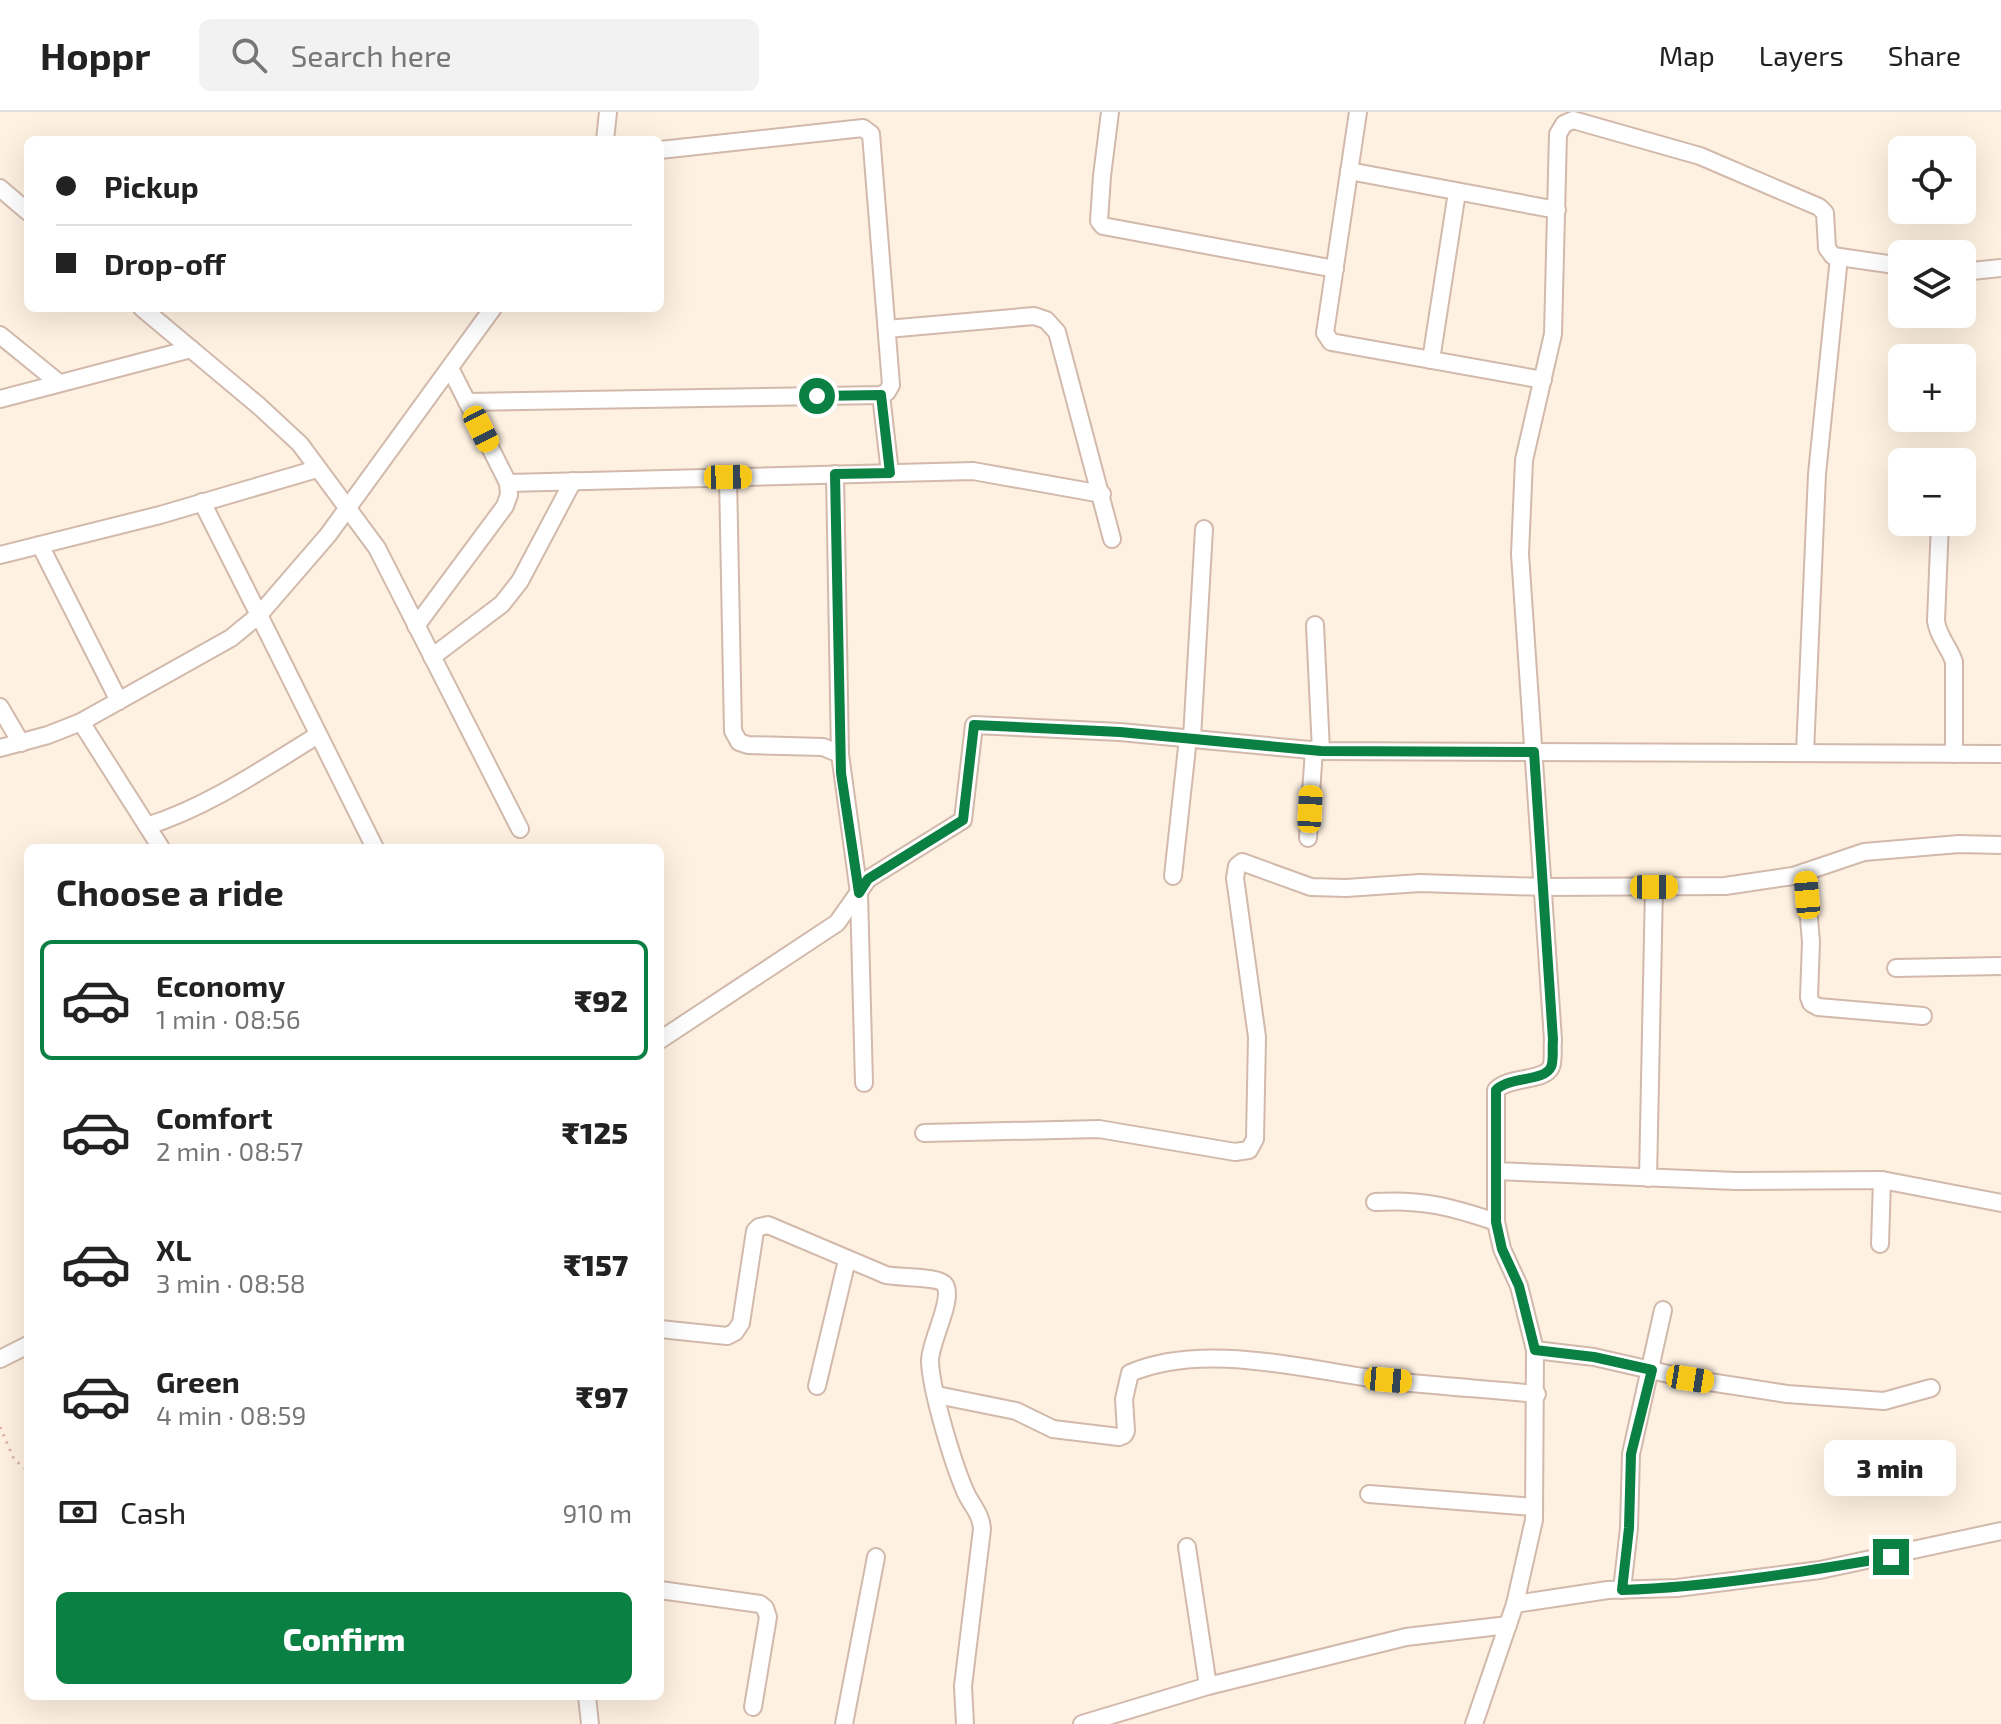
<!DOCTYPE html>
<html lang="en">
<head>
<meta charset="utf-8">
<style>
	body { margin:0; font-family:"Exo 2",sans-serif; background:#f2f2f2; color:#222; height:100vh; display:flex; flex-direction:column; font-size:30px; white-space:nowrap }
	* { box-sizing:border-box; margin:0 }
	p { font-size:26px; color:#767676 }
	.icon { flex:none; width:44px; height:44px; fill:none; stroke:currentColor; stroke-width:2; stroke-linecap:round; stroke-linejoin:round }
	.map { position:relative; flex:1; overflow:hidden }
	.sheet { position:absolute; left:24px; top:732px; width:640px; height:856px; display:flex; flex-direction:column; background:#fff; border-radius:12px; box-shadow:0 8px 32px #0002 }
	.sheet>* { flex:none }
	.banner { position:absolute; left:24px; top:24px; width:640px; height:176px; border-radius:12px; box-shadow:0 8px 32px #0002; display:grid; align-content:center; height:176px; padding:0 32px; background:#fff }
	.controls { position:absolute; left:1888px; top:24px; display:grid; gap:16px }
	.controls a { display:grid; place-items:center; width:88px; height:88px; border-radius:12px; background:#fff; box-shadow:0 8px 32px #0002; font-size:40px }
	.end { position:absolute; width:36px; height:36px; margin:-18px; border:10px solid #0b8043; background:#fff; box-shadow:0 0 0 4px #fff }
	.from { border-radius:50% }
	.bubble { position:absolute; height:56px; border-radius:12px; background:#fff; box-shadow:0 8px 32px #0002; font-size:26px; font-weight:800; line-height:56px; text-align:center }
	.car { position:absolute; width:24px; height:48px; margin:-24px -12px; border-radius:10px; box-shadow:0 0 6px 2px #0007; background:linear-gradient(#f5c518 24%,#345 0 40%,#f5c518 0 76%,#345 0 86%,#f5c518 0) }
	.banner b { display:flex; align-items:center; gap:28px; height:76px; font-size:30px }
	.banner b+b { border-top:2px solid #e0e0e0 }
	.banner i { width:20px; height:20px; background:#222 }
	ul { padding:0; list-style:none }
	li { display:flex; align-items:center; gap:24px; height:120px; margin:0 16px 12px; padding:0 16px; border:4px solid transparent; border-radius:12px }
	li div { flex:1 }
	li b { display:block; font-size:30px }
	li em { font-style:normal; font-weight:800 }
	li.current { border-color:#0b8043 }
	li>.icon { width:72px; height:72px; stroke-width:1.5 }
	h2 { padding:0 32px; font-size:36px; line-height:96px }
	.pay { display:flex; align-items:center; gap:20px; height:88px; padding:0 32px; font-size:30px }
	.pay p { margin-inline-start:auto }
	.primary-button { display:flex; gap:16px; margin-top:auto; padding:16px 32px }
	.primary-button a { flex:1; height:92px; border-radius:12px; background:#0b8043; color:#fff; font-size:32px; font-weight:800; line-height:92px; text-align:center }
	header { display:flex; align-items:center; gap:48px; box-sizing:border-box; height:112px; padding:0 40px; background:#fff; border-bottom:2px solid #e0e0e0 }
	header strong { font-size:38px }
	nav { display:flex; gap:44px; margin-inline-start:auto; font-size:28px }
	.search { width:560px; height:72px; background:#f2f2f2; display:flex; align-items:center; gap:20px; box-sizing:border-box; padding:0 28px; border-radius:12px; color:#767676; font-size:30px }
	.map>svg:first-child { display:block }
</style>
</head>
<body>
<header>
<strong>Hoppr</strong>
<div class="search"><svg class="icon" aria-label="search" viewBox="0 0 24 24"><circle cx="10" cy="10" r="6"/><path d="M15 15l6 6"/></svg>Search here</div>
<nav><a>Map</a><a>Layers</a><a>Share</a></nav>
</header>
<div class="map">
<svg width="2001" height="1612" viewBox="0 0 2001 1612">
	<rect width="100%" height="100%" fill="#fef1e2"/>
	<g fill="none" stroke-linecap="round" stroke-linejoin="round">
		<g stroke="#d2b9ab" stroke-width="20">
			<g id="street">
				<polyline points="1110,0 1102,64 1099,109 1103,114 1335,157"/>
				<polyline points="1358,0 1325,221 1331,230 1543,268"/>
				<polyline points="605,28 608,0"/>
				<polyline points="1349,59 1557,98"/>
				<polyline points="0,76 28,100"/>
				<polyline points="1962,160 2001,156"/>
				<polyline points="142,196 259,294 300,332 377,436 520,717"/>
				<polyline points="887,217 1034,204 1046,208 1057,220 1112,427"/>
				<polyline points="0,223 59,271"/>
				<polyline points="1431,248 1457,80"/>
				<polyline points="881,283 890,361"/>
				<polyline points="0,287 191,237"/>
				<polyline points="467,290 881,283 887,280 891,273 871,22 863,16 660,38"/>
				<polyline points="835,362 840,642 859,781 864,971"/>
				<polyline points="728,365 733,619 739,630 748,633 823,635 840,642"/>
				<polyline points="508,371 973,359 1102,382"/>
				<path d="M 1940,410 L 1936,509 C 1938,525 1950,536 1954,550 L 1954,642"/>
				<polyline points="40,433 119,589"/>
				<polyline points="0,443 160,403 317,357"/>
				<polyline points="1315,513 1321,639"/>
				<polyline points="416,514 505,394 509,383 508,371 450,256"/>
				<polyline points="432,545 502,492 520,469 573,369"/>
				<polyline points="0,595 21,631"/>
				<polyline points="81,610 161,736"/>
				<polyline points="1192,626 1204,417"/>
				<polyline points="0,636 48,623 81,610 231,526 259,503 202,390"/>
				<polyline points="1805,641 1817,362 1839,145"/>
				<path d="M 147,714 C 208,695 264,656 318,623"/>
				<polyline points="1308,726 1314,637"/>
				<polyline points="375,736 259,503 328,423 493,196"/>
				<polyline points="1805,760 1811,830 1809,885 1811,891 1818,895 1923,904"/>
				<polyline points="1173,764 1188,626"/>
				<polyline points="1896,856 2001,854"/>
				<polyline points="660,928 837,811 868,767 963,708 974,613 1120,620 1321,639 2001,642"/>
				<polyline points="924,1021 1099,1017 1235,1040 1249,1038 1255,1027 1257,925 1235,766 1237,754 1242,750 1311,775 1346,776 1420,771 1544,775 1725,774 1793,764 1864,740 1959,732 2001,733"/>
				<polyline points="1648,1066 1654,775"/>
				<polyline points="1882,1068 2001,1091"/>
				<path d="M 1375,1090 C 1422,1087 1452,1095 1496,1110 L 1502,1137 L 1519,1174 L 1535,1238 L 1534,1408 L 1515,1492"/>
				<polyline points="1496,1110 1496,1059"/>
				<path d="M 1880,1132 L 1882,1068 L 1736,1069 L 1496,1059 L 1496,978 C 1509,964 1544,970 1551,955 C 1554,949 1552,936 1553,928 L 1520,442 L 1524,348 L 1553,222 L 1558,22 L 1564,12 L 1573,8 L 1700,44 L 1819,95 L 1825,101 L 1827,136 L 1833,144 L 1902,154"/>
				<path d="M 660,1217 L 727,1224 L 735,1220 L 741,1211 L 755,1119 L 759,1115 L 768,1113 L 886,1163 C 900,1166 940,1164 945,1173 C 954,1188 930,1229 930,1249 C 931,1279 953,1351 965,1379 C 971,1393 981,1401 982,1417 L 963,1574 L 965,1612"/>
				<polyline points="1535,1238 1594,1245 1690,1267 1787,1282 1884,1289 1931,1276"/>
				<polyline points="0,1247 28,1233"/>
				<polyline points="817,1274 847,1148"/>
				<path d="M 937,1283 L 1016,1299 L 1053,1317 L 1119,1325 L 1124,1323 L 1126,1319 L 1124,1287 L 1130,1261 C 1204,1229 1306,1258 1384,1268 C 1435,1274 1486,1277 1537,1282"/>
				<polyline points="1369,1382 1534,1395"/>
				<polyline points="1187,1435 1208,1574"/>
				<polyline points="660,1478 760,1492 765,1496 768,1505 753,1595"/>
				<polyline points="1622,1478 1629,1416 1631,1342 1663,1198"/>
				<polyline points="587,1584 590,1612"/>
				<polyline points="844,1612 876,1445"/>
				<polyline points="1082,1612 1208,1574 1406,1525 1508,1513"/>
				<polyline points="1474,1612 1515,1492 1608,1478 1677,1476 1820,1458 2001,1419"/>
			</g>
		</g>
		<polyline stroke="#daae9b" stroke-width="3" stroke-dasharray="2 6" stroke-linecap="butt" points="0,1315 14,1347 28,1359"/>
		<use href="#street" stroke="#fff" stroke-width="16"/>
	</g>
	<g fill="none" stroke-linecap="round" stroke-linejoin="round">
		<path stroke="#0b8043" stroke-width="10" d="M 817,284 L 881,283 L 890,361 L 835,362 L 841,661 L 859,781 L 868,767 L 963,708 L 974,613 L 1120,620 L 1321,639 L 1534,640 L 1553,928 C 1552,936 1554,949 1551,955 C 1544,970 1510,964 1496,978 L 1496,1110 L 1502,1137 L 1519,1174 L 1535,1238 L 1594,1245 L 1652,1258 L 1631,1342 L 1629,1416 L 1622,1478 C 1712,1475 1802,1460 1891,1445"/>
	</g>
</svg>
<div class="controls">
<a><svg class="icon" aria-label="locate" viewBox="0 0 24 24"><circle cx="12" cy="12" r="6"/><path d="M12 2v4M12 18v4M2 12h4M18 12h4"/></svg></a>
<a><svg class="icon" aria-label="layers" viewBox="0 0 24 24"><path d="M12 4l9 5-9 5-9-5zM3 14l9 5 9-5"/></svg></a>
<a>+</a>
<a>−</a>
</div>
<i class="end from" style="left:817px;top:284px"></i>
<i class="end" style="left:1891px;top:1445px"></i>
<div class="bubble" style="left:1824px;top:1328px;width:132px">3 min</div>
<i class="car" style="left:481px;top:317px;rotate:153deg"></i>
<i class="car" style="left:728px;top:365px;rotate:89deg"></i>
<i class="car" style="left:1310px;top:697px;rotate:3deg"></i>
<i class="car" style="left:1654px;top:775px;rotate:90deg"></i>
<i class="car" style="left:1807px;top:783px;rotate:355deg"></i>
<i class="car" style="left:1690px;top:1267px;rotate:99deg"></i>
<i class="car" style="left:1388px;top:1268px;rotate:95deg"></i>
<div class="banner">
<b><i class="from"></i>Pickup</b>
<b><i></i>Drop-off</b>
</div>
<section class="sheet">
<h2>Choose a ride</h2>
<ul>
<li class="current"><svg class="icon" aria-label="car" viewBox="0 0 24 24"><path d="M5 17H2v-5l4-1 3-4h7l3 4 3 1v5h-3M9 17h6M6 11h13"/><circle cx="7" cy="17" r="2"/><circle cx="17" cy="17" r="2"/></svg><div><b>Economy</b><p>1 min · 08:56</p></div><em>₹92</em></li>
<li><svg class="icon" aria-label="car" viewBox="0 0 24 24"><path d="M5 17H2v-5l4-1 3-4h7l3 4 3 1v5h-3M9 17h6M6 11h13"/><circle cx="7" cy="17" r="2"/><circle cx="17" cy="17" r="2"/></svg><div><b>Comfort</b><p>2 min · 08:57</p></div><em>₹125</em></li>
<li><svg class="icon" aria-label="car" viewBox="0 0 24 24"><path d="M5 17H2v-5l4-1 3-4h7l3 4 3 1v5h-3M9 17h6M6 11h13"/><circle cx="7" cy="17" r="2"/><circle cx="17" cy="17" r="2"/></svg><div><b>XL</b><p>3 min · 08:58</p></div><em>₹157</em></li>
<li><svg class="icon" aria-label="car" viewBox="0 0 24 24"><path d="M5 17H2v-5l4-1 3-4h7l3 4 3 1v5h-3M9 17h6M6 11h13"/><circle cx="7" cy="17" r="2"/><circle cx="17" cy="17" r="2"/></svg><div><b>Green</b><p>4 min · 08:59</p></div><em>₹97</em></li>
</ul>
<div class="pay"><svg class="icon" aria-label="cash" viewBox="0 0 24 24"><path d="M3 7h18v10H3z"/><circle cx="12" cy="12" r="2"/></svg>Cash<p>910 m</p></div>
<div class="primary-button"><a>Confirm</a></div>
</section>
</div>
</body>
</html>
